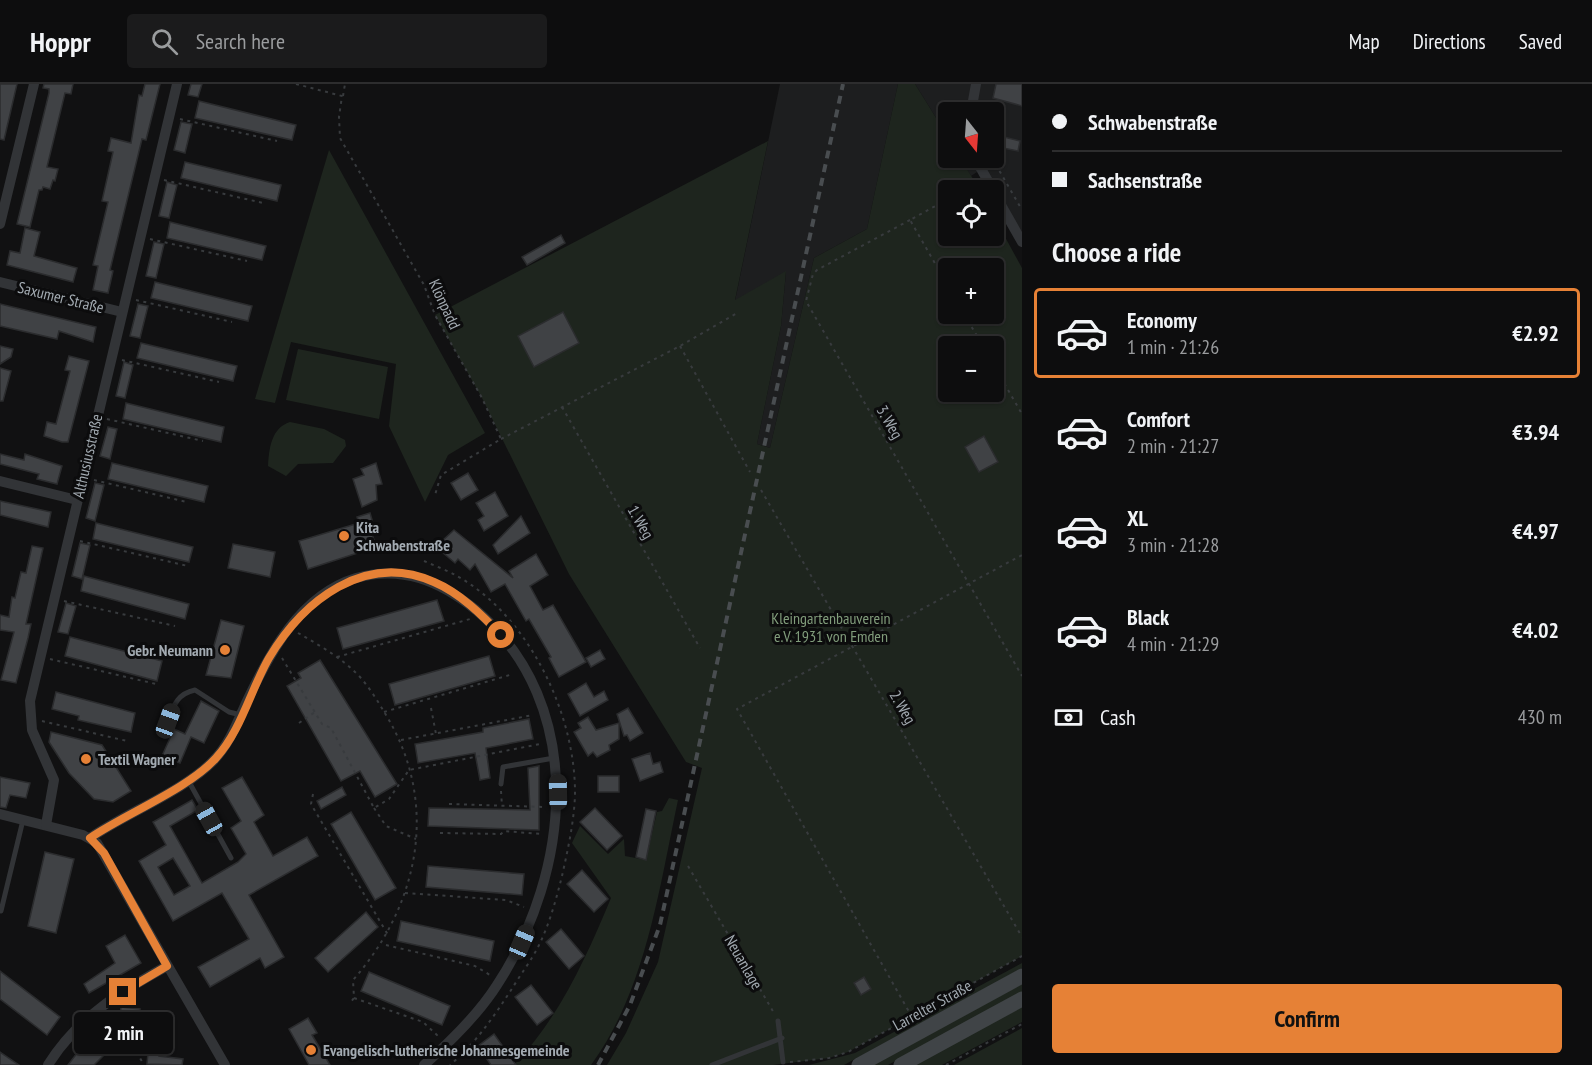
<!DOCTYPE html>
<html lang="en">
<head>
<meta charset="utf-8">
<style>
	body { margin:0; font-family:"PT Sans Narrow",sans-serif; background:#1b1b1c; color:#f1f3f6; height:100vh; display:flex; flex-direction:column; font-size:22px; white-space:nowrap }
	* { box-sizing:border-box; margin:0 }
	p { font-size:20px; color:#9a9c9e }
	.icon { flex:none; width:33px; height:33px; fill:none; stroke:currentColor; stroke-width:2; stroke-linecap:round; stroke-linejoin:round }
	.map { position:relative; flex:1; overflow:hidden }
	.details { display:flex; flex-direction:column; background:#0d0d0e; width:570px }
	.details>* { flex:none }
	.banner { display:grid; align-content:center; height:132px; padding:0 30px; background:#0d0d0e }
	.needle { width:39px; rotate:163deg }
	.controls { position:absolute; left:938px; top:18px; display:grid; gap:12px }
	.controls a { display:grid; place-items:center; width:66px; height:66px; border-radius:6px; background:#0d0d0e; box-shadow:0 2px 4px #0004,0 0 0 2px #2d2d2e; font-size:30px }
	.end { position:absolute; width:27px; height:27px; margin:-14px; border:8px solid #e68136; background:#111; box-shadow:0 0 0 3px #111 }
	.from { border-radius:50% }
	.bubble { position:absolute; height:42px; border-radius:6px; background:#0d0d0e; box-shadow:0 2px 4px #0004,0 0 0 2px #2d2d2e; font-size:20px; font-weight:700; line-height:42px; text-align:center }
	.car { position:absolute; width:18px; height:36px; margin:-18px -9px; border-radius:8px; box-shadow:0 0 4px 2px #0007; background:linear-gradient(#222 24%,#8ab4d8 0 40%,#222 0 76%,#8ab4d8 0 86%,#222 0) }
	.banner b { display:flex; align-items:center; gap:21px; height:57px; font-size:22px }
	.banner b+b { border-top:2px solid #2d2d2e }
	.banner i { width:15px; height:15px; background:#f1f3f6 }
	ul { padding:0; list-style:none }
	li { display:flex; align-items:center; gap:18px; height:90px; margin:0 12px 9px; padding:0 18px; border:3px solid transparent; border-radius:6px }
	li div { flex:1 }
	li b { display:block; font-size:22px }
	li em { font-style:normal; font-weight:700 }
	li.selected { border-color:#e68136 }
	li>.icon { width:54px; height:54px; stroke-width:1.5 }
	h2 { padding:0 30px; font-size:27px; line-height:72px }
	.pay { display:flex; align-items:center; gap:15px; height:66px; padding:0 30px; font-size:22px }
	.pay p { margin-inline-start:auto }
	.cta { display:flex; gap:12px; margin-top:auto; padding:12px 30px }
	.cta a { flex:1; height:69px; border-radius:6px; background:#e68136; color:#111; font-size:24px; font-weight:700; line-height:69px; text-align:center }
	header { display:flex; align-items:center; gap:36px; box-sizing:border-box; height:84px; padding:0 30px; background:#0d0d0e; border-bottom:2px solid #2d2d2e }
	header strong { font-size:28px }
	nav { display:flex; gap:33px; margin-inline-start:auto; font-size:21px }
	.search { width:420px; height:54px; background:#1b1b1c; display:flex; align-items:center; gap:15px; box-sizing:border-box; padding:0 21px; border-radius:6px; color:#9a9c9e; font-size:22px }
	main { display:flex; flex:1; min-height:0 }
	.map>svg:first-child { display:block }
</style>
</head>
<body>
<header>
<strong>Hoppr</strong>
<div class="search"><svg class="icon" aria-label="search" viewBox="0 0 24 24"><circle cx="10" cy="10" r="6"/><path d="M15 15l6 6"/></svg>Search here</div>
<nav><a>Map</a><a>Directions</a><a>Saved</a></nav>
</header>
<main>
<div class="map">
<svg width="1022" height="981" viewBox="0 0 1022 981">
	<rect width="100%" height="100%" fill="#111112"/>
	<g fill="#1d1e1f">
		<polygon points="780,0 898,0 867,145 814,174 770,364 757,360 781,242 786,188 735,217"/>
		<polygon points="915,0 1022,0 1022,158 980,86 971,92 960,74 993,74 993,28 948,28 948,53"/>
	</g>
	<g fill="#1e251e" fill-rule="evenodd">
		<path d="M 898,0 L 915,0 L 948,53 L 948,74 L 960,74 L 980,106 L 948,106 L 948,152 L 993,152 L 993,131 L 1022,184 L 1022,872 L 848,968 L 829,974 L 773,981 L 607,981 L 626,949 L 658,878 L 702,684 L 686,678 L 569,490 L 482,314 L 435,231 L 768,57 L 735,216 L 786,187 L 781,242 L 757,360 L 770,364 L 814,174 L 867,145 ZM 948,184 L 993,184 L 993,230 L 948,230 ZM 948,262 L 993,262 L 993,308 L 948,308 Z"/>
		<polygon points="329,66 485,349 448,371 425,418 389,342 396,280 291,258 275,319 255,315"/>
		<polygon points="298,265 388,283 379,335 286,316"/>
		<path d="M 290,338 L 324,345 L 345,356 L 346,362 L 333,379 L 298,380 L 286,392 L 268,382 C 269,365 271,344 290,338 Z"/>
		<path d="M 669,714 L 678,716 C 659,805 646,906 591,981 L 514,981 C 559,934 586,874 611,814 L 572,759 L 580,742 L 608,770 L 624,755 L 625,772 L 646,776 L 657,728 L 662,727 Z"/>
		<polygon points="1022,879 1022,884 844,981 809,981 855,969"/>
		<polygon points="1022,900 1022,909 888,981 873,981"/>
		<polygon points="1022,923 1022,938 942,981 914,981"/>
		<polygon points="1022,944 1022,981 954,981"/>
	</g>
	<g fill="#404245" stroke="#2b2c2e" stroke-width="1.5" fill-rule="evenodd">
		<polygon points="0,0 17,0 4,56 0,55"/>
		<polygon points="44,0 73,0 71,10 65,9 47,83 58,85 55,97 53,96 50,105 43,103 42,106 39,106 30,143 17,140 49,9 49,5 43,4"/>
		<polygon points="145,0 160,0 146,56 142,55 110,186 113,187 108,209 93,206 98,182 93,181 108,118 102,117 113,68 108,67 111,54 131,59 139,11 142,12"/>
		<polygon points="191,0 202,0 198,13 188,11"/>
		<polygon points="996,0 1022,0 1022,22 993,14"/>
		<polygon points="199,17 296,41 292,56 195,34"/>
		<polygon points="181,38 192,40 185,69 174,66"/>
		<polygon points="1000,52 1020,57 1018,67 998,63"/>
		<polygon points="185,78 281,101 277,117 181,94"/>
		<polygon points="167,98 177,101 169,134 159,132"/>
		<polygon points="170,138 266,162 262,176 167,154"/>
		<polygon points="25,144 40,148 34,172 77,184 73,198 7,181 10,167 20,169"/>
		<polygon points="561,151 565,159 527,181 522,173"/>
		<polygon points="154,158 164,160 156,194 146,192"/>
		<polygon points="155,198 252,222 248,237 151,214"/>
		<polygon points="0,220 96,243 93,258 59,247 57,255 0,242"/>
		<polygon points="138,220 148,222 140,254 130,252"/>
		<polygon points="563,228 579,259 534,283 518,252"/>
		<polygon points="141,259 237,282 233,297 137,274"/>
		<polygon points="0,262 13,265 11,273 0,280"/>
		<polygon points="69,272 89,277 68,358 62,358 44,352 47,338 56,340 70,287 65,286"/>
		<polygon points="124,278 133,281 125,314 116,312"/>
		<polygon points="0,284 11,287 3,317 0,317"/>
		<polygon points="126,319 224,343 221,358 123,335"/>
		<polygon points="108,343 117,345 110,375 100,372"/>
		<polygon points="984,352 998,378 979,388 965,363"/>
		<polygon points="0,370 24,376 25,370 62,382 57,400 37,395 39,390 0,380"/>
		<polygon points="112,379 208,402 204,418 108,395"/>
		<polygon points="376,379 382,400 376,401 377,416 362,423 353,395 364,391 361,385"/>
		<polygon points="468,389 478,406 461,416 451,399"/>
		<polygon points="95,399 104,401 95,437 86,434"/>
		<polygon points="495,408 508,432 484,447 478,436 484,432 476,419"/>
		<polygon points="0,417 51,428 48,443 0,431"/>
		<polygon points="370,429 375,446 371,447 375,459 366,461 367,466 308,485 299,457 359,439 357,433"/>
		<polygon points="521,432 530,449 498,470 493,461"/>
		<polygon points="96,439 193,463 189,478 93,455"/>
		<polygon points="454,446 513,494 509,487 536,470 548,491 530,502 543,526 553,521 586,578 559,593 549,574 551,573 529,535 526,537 505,500 491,508 475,480 470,486 458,475 455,479 442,468 447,463 441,458"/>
		<polygon points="80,459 90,461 82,495 72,492"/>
		<polygon points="233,460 275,468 270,493 228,484"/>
		<polygon points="32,462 43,464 26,540 31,540 28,554 16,599 1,596 14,548 0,546 0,531 9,533 12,513 15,514 21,488 26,489"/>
		<polygon points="84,492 189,520 185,535 81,507"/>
		<polygon points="437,516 444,537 343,565 337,544"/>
		<polygon points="66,519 76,522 68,550 58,548"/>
		<polygon points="221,536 244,542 231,594 206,591"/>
		<polygon points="70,553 162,577 157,597 65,572"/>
		<polygon points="600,566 605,575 591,583 586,574"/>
		<polygon points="489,572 495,592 395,621 389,600"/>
		<polygon points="320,576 397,700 375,713 360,687 341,697 287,602 301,594 298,589"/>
		<polygon points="586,599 594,613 604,607 608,616 580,632 568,610"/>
		<polygon points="56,608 135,629 131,648 78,636 79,632 52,625"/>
		<polygon points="201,617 219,627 204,659 191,653 180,679 162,672 174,645 185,650"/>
		<polygon points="628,624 643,649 630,657 627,651 624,652 617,630"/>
		<polygon points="588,633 596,646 619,639 619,655 609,661 610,666 597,673 593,668 588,672 574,648 581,644 578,639"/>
		<polygon points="529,635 533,655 486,664 490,694 480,696 475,669 418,679 415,660 483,648 483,644"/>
		<polygon points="51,648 102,661 131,707 113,718 94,715 69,689 49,658"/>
		<polygon points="650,669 653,680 660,678 663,688 640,697 632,675"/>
		<polygon points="539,682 539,746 428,742 429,724 530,726 528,684"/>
		<rect x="598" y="692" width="21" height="16"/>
		<polygon points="0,693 30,699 26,714 10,711 6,724 0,723"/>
		<path d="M 242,693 L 264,731 L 254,738 L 273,772 L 307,753 L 318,772 L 249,811 L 284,873 L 265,884 L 260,874 L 210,903 L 198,883 L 249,855 L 222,809 L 173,837 L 139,777 L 166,761 L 153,738 L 192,716 L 198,726 L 170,742 L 202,799 L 238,778 L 246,770 L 231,744 L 241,737 L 222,704 ZM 173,774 L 190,802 L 174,811 L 158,783 Z"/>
		<polygon points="342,703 346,711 321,725 317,717"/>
		<polygon points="595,724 622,752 607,766 580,738"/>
		<polygon points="646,725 656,727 646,776 636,773"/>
		<polygon points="351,728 396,804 375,816 331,740"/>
		<polygon points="45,768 74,775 56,849 28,842"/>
		<polygon points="428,782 524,790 522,811 426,803"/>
		<polygon points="582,786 608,815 594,828 567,800"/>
		<polygon points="366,828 378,843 328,888 315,874"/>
		<polygon points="401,837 494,857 490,877 397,857"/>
		<polygon points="561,845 584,872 569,885 546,858"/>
		<polygon points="125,851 141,879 89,909 84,900 115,879 106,862"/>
		<polygon points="0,887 60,933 47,951 0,915"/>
		<polygon points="369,888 450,922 442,941 361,907"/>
		<polygon points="864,893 871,905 861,911 854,899"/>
		<polygon points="531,901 553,929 537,941 515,913"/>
		<polygon points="121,923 140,925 139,936 147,937 145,948 153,949 152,959 160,960 159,972 183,975 182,981 147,980 148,969 140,968 141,957 125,955 128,933 120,932"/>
		<polygon points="308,934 317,949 312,951 330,981 309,981 289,945"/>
		<polygon points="102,943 106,943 118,957 94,981 68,981 87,956"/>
		<polygon points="494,950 516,981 491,981 478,962"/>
		<polygon points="0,968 19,981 0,981"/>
	</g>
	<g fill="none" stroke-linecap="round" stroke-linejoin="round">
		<g stroke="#383b3e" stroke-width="2" stroke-dasharray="3 4.5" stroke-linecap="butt">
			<polyline points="296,0 342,12 339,33 340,54 424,201 435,231 482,314 501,355 441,391 435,411"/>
			<polyline points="343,12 345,0"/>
			<polyline points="180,35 277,57"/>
			<polyline points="992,74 1022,126"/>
			<polyline points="164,96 263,119"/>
			<polyline points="963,106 976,99"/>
			<polyline points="948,115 910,136 948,202"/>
			<polyline points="910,136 817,186 813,190 806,217 1022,592"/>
			<polyline points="150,155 247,177"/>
			<polyline points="136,216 232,238"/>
			<polyline points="964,230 983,262"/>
			<polyline points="680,262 750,388"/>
			<polyline points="122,276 219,298"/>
			<polyline points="993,280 1022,330"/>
			<polyline points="562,323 700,564"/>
			<polyline points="107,335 203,357"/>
			<polyline points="501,355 680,262 737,229"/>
			<polyline points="94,396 187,418"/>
			<polyline points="761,406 1022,853"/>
			<polyline points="80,457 188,482"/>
			<path d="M 424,477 C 435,482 447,486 457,492 C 529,532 576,631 575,711 C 574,738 568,765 562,792 C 556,816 549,842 537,865 C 530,878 521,890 513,903 C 495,931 476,959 450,981"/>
			<polyline points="64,517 175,542"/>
			<path d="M 298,549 C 317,560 337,571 354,587 C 367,599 377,616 386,631 C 440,720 419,821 353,896 L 354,914 L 350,919"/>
			<polyline points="337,573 470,535"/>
			<polyline points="282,574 322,640 331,644 374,724 389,715 409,686 540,660"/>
			<polyline points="50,575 156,600"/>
			<polyline points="431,624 436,650"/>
			<polyline points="384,628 513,590"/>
			<polyline points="42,637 127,657"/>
			<polyline points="299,639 315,628"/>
			<polyline points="401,656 533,631"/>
			<polyline points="501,707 502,722"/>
			<polyline points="313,710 311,720 388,851"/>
			<polyline points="449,720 545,723"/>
			<polyline points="374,724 386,742 416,755"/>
			<polyline points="440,749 501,750 504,747 541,750"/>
			<polyline points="688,782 774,929"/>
			<polyline points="405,809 506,816 524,823"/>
			<polyline points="386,861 475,882 490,891"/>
			<polyline points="354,914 423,938 438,952"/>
			<polyline points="114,929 144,981"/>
			<polyline points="912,933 737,625 1022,471"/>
			<polyline points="790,978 829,974 848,968 1022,872"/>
			<polyline points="946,981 1022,940"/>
		</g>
		<g stroke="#323437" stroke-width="5">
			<path d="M 168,637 C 174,621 177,610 195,606 L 229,628 L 241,631"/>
			<polyline points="188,696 231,774"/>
			<polyline points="501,700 503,683 554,674"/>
			<polyline points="1,827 23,736"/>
			<polyline points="778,937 783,978"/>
			<polyline points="712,981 782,954"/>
		</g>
		<g stroke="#323437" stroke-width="10">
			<polyline points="971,28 976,0"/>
			<polyline points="975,74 993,106"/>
			<polyline points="993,107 1022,158"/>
			<polyline points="0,140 34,0"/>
			<polyline points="0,198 122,228"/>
			<polyline points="0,397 77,416"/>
			<polyline points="0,730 83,751 97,759 225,981"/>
			<polyline points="46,741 54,696 32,646 30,617 177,0"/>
			<path d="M 90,754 C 126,729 184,707 213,677 C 229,661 237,639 246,619 C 269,570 300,511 356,494 C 402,481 440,497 476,526 C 588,621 571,788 497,901 C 478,931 450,958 424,981"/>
			<path d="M 48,981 C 77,934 120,908 167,882"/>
		</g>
		<g stroke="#404447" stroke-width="15">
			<polyline points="859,981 1022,892"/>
			<polyline points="901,981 1022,915"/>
		</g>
		<polyline stroke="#494d50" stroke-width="4" stroke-dasharray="8 6" stroke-linecap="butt" points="598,981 630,921 660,841 843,0"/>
	</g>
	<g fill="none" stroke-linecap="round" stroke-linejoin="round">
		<path stroke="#e68136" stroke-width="8" d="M 123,908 L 167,882 L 104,769 L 90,754 C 127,729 188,705 216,674 C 241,647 251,605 269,574 C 303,517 365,467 434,498 C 460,509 482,531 501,551"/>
	</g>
	<g fill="#e68136" stroke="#0c0c0d" stroke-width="2">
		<circle cx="344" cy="452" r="6"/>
		<circle cx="225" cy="566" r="6"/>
		<circle cx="86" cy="675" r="6"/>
		<circle cx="311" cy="966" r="6"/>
	</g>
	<g text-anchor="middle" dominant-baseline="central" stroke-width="6" stroke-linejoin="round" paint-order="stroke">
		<g font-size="16" fill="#a3abb2" stroke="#0c0c0d">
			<text transform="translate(61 213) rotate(14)">Saxumer Straße</text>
			<text transform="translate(445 220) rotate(65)">Klönpadd</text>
			<text transform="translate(890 338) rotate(60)">3. Weg</text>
			<text transform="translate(87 372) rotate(-77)">Althusiusstraße</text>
			<text transform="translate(641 438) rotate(60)">1. Weg</text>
			<text transform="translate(903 623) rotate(60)">2. Weg</text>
			<text transform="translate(744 878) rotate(60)">Neuanlage</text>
			<text transform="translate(932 921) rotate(-29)">Larrelter Straße</text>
		</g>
		<g font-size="16" font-weight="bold" fill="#a3abb2" stroke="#0c0c0d" text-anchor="start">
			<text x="356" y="443">Kita<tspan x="356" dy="18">Schwabenstraße</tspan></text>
			<text x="213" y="566" text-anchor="end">Gebr. Neumann</text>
			<text x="98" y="675">Textil Wagner</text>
			<text x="323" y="966">Evangelisch-lutherische Johannesgemeinde</text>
		</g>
		<g font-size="16" fill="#819c7b" stroke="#0c0c0d">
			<text x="831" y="534">Kleingartenbauverein<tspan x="831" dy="18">e.V. 1931 von Emden</tspan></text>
		</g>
	</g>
</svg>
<div class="controls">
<a><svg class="needle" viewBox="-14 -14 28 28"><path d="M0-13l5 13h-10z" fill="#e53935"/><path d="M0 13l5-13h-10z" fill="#9a9c9e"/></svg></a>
<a><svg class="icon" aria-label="locate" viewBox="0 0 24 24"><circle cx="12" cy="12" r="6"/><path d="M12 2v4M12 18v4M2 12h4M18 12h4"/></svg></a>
<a>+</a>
<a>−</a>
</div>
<i class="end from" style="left:501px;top:551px"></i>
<i class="end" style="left:123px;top:908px"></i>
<div class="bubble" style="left:74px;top:928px;width:99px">2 min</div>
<i class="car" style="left:168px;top:637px;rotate:20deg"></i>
<i class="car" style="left:558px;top:708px;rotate:359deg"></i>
<i class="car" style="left:209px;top:735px;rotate:331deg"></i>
<i class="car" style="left:522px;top:858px;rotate:23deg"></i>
</div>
<section class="details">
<div class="banner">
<b><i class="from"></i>Schwabenstraße</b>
<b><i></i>Sachsenstraße</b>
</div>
<h2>Choose a ride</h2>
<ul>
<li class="selected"><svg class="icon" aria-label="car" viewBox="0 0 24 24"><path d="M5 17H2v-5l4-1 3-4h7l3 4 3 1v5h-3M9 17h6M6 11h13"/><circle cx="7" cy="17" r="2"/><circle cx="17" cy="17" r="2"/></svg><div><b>Economy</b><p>1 min · 21:26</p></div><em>€2.92</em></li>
<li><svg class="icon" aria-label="car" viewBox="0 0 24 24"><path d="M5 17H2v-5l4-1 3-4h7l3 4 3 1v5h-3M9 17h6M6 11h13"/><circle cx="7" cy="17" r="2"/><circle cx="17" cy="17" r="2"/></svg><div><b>Comfort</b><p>2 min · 21:27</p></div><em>€3.94</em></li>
<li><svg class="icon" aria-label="car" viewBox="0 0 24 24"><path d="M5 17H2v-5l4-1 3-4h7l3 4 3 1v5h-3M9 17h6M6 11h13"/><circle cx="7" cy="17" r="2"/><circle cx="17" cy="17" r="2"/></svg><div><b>XL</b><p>3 min · 21:28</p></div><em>€4.97</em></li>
<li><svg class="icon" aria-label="car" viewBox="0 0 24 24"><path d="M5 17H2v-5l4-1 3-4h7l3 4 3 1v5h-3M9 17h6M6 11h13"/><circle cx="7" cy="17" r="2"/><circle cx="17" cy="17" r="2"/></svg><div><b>Black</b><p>4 min · 21:29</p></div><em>€4.02</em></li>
</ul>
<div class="pay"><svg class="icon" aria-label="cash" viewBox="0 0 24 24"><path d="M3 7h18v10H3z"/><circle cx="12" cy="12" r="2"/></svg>Cash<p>430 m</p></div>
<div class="cta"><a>Confirm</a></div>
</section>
</main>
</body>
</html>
